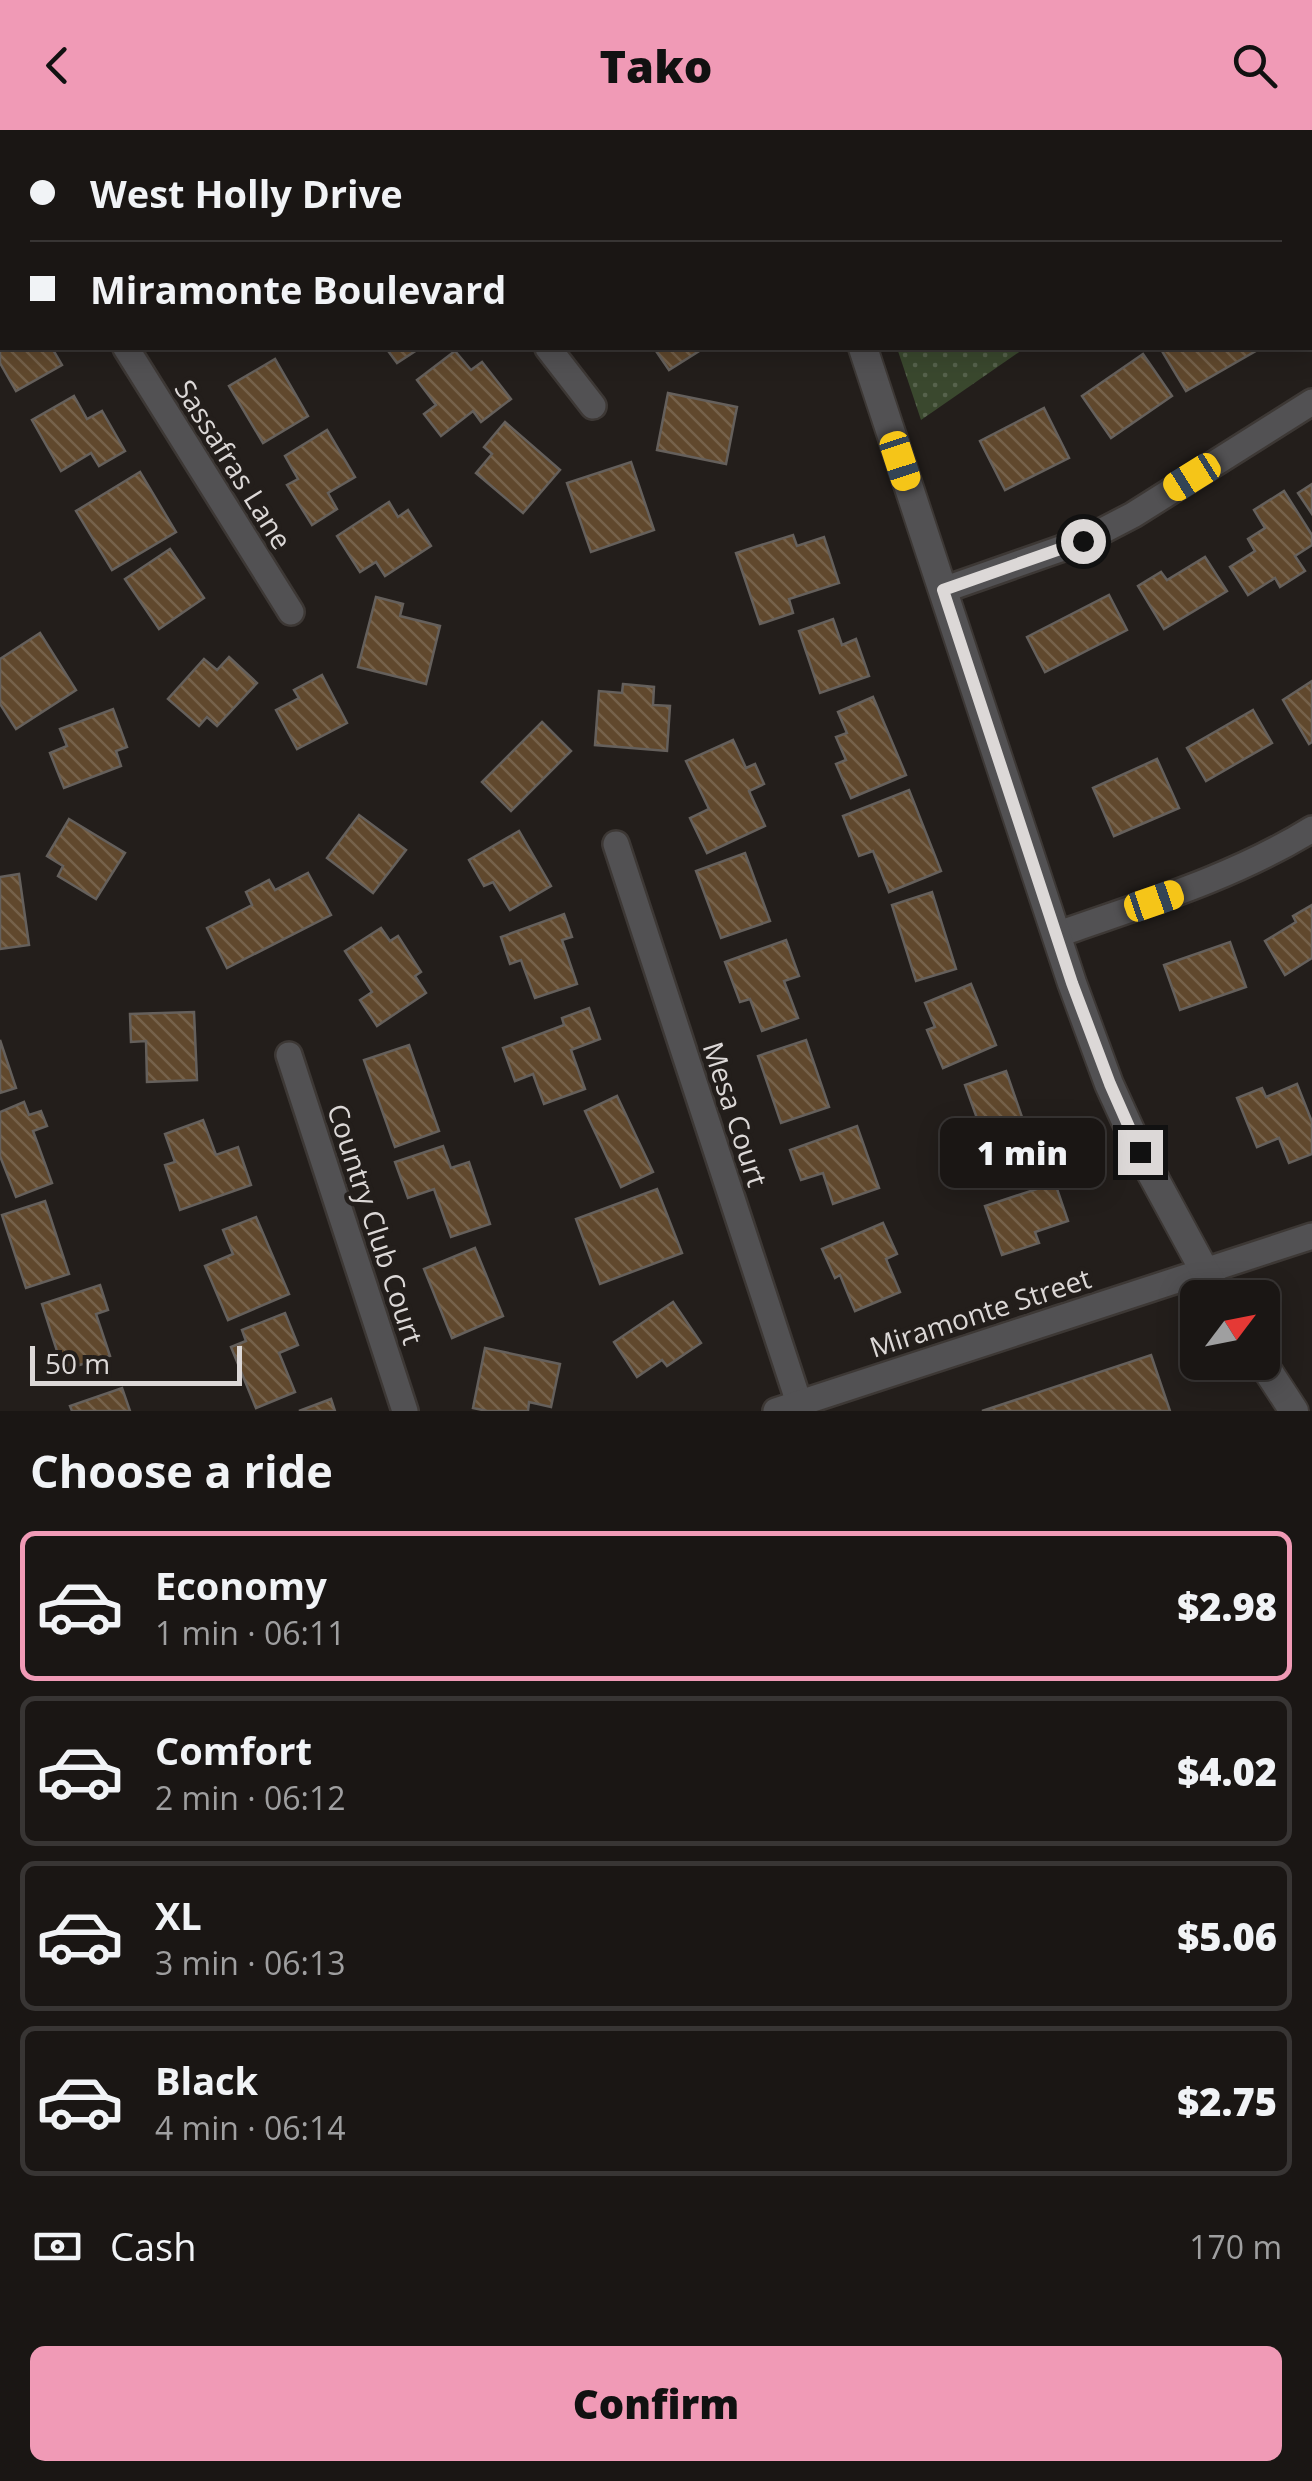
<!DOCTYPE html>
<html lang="en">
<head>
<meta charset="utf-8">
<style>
	body { margin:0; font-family:"Open Sans",sans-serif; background:#272322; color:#f1f3f6; height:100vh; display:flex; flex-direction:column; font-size:38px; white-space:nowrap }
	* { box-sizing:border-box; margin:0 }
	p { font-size:32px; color:#9f9fa0 }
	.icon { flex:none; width:55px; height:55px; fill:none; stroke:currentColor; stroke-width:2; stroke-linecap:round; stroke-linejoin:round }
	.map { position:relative; height:1281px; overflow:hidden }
	.drawer { display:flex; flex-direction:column; background:#1a1614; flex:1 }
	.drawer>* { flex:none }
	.hud { position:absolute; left:0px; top:0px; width:1312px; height:220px; box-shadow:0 5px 25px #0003,0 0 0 2px #383534; display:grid; align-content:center; height:220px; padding:0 30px; background:#1a1614 }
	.needle { width:65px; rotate:58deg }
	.tools { position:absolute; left:1180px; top:1150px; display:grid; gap:20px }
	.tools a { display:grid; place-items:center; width:100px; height:100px; border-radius:15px; background:#1a1614; box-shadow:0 5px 25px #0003,0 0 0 2px #383534; font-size:50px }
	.scale { position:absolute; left:30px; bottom:25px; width:212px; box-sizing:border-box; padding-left:10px; border:5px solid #dcd8d7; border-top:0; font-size:28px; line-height:35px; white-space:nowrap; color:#dcd8d7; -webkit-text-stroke:8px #231e1b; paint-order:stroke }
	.end { position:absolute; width:45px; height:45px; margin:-22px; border:12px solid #dcd8d7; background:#111; box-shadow:0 0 0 5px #111 }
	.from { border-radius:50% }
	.bubble { position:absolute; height:70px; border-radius:15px; background:#1a1614; box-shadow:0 5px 25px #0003,0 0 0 2px #383534; font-size:32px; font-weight:800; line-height:70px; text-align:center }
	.car { position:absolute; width:30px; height:60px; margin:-30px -15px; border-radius:12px; box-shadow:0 0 8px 2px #0007; background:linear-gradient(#f5c518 24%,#345 0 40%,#f5c518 0 76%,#345 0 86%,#f5c518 0) }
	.hud b { display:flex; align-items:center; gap:35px; height:95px; font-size:38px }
	.hud b+b { border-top:2px solid #383534 }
	.hud i { width:25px; height:25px; background:#f1f3f6 }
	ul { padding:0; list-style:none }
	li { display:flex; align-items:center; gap:30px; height:150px; margin:0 20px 15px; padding:0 10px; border:5px solid #383534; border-radius:15px }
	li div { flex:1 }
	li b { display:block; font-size:38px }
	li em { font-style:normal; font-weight:800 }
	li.selected { border-color:#f09ab6 }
	li>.icon { width:90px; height:90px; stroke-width:1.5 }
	h2 { padding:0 30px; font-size:45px; line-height:120px }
	.pay { display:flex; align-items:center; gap:25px; height:110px; padding:0 30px; font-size:38px }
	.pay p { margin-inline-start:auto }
	.button { display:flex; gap:20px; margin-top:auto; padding:20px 30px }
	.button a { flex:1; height:115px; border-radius:15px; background:#f09ab6; color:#111; font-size:40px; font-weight:800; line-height:115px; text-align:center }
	header { display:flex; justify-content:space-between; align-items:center; height:130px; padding:0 30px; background:#f09ab6; color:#111; font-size:45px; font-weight:800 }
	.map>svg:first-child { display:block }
</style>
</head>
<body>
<header><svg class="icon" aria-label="back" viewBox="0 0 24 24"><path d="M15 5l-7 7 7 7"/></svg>Tako<svg class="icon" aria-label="search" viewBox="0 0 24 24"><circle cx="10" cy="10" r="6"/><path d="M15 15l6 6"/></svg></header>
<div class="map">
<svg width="1312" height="1281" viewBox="0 0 1312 1281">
	<defs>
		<pattern id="park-dots" width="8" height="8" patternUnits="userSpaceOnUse" patternTransform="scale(2.5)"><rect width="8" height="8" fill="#3a482e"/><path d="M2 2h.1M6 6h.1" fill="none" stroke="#56624c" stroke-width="1.8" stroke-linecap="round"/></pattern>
		<pattern id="building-back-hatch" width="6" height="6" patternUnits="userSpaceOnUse" patternTransform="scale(2.5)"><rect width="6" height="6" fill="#60482d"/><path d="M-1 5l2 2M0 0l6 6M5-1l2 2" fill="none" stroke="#76624b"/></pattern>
	</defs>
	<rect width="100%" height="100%" fill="#231e1b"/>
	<g fill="url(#park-dots)">
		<polygon points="838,0 1312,0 1312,42 1310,43 1310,2 839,2"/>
		<polygon points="897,218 1025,218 921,290"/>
	</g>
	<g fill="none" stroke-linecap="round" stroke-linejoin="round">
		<g stroke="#000a1e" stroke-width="30">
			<polyline points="644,0 647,2"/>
			<polyline points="1147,2 1156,0"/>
		</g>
	</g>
	<g fill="url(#building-back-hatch)" stroke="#65605c" stroke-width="2.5">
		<polygon points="2,201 2,218 52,218 62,235 16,261 0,233 0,202"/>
		<polygon points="386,218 420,218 397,233"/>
		<polygon points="654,218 704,218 669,240"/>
		<polygon points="1168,218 1261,218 1186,261 1162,221"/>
		<polygon points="455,221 471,240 482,232 511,269 481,292 473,281 441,306 424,284 436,275 417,250"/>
		<polygon points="1143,224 1172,266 1111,308 1082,266"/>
		<polygon points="275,229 308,286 263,313 229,256"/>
		<polygon points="668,263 737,277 726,334 657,320"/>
		<polygon points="74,266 87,289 102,281 125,321 99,336 91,323 61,341 32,290"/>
		<polygon points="1044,278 1069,328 1005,360 980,311"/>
		<polygon points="505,292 560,340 523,383 476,343 492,324 484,317"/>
		<polygon points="327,300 355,347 328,363 337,379 312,395 287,355 298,349 285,326"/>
		<polygon points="631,332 654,400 591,422 567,353"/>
		<polygon points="140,342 176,402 112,440 76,381"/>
		<polygon points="1312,354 1312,384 1298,363"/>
		<polygon points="1284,361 1312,405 1312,415 1295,426 1305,441 1280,457 1275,448 1248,465 1230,437 1255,421 1248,409 1265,398 1254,380"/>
		<polygon points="389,372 398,387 408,380 431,416 385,446 376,432 360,442 337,406"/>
		<polygon points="793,405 797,416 824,407 839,453 789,469 793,483 760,494 736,423"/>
		<polygon points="170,419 204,468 159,499 125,449"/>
		<polygon points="1205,427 1227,461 1164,499 1138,456 1161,442 1167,450"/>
		<polygon points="1109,465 1127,500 1045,542 1027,507"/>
		<polygon points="376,467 403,474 400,486 440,496 426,554 358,537"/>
		<polygon points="833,489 842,515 856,509 869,546 820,563 799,501"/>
		<polygon points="40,503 76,560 16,599 0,574 0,529"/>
		<polygon points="229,527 257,553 217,596 207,587 199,596 168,569 204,529 217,540"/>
		<polygon points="322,545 347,593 297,619 276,580 299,568 294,560"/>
		<polygon points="1312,551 1312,612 1309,614 1283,570"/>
		<polygon points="623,554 654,557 653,575 670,576 667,621 595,615 599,561 622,563"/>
		<polygon points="873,567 906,645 851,668 836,634 846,630 836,607 847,603 838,582"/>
		<polygon points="113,579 127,617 116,621 121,636 64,658 50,623 67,616 60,599"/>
		<polygon points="1253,580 1272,613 1206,651 1187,618"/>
		<polygon points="542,592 571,621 511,681 482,652"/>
		<polygon points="733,610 746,638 755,634 764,654 749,661 765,696 707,723 690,688 709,679 686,631"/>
		<polygon points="1157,629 1179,678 1114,706 1093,658"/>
		<polygon points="909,660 941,741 889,762 873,721 859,726 843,686"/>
		<polygon points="359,685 406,720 373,763 327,728"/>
		<polygon points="69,689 125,723 96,769 58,746 63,736 47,726"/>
		<polygon points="519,701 551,756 510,780 493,752 484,756 469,730"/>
		<polygon points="745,723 770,791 721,808 696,741"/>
		<polygon points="308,743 331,785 227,838 207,798 252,775 246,762 269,750 275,760"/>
		<polygon points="19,744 29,815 0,819 0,747"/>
		<polygon points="932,762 956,839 916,851 892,775"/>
		<polygon points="1312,775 1312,828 1285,845 1265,811 1296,792 1293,786"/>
		<polygon points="564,784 572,807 562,810 577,854 535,868 521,830 510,834 501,807"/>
		<polygon points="381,798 390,811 398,806 421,842 415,846 426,863 377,896 360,870 372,862 345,821"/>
		<polygon points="786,810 799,846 784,851 798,888 762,901 750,869 740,872 725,832"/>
		<polygon points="1230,812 1246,857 1180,880 1164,835"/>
		<polygon points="971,854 996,915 943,938 927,900 935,897 925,873"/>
		<polygon points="589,878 600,909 571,920 585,959 544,974 533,944 515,951 503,918 564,895 562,888"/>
		<polygon points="194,882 197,950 147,952 146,911 131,912 130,884"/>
		<polygon points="0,910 16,958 0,963"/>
		<polygon points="806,910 829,977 781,993 758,926"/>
		<polygon points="409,915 439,1001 395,1017 364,930"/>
		<polygon points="1006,941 1031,1013 991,1027 965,955"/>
		<polygon points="1297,954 1312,992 1312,1024 1289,1033 1279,1008 1257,1017 1237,968 1262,958 1266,967"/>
		<polygon points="617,966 653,1042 621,1057 585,981"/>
		<polygon points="24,972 29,985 41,981 47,996 33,1001 52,1053 16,1067 0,1026 0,982"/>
		<polygon points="203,990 216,1025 238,1017 251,1055 180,1080 165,1035 175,1032 165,1004"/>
		<polygon points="857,996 879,1058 833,1074 823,1043 801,1050 790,1020"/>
		<polygon points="443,1016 451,1038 469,1032 490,1094 451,1107 434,1059 408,1068 395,1032"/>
		<polygon points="1055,1053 1068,1091 1035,1102 1039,1113 1002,1125 985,1076"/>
		<polygon points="657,1059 682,1123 600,1154 576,1089"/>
		<polygon points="45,1071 69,1144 26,1158 2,1085"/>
		<polygon points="256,1087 289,1164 228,1190 205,1136 233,1124 223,1100"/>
		<polygon points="883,1093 897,1124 886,1129 900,1162 855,1181 840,1145 835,1148 822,1119"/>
		<polygon points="475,1118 503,1186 452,1208 424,1139"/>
		<polygon points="100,1155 108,1180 96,1184 110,1226 63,1240 42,1174"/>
		<polygon points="673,1172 701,1213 667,1236 662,1230 637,1247 614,1212"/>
		<polygon points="285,1183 298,1215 279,1223 295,1262 256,1278 231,1217 246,1211 242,1200"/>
		<polygon points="485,1218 560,1234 551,1277 529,1272 528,1281 487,1281 473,1278"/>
		<polygon points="1151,1225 1170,1281 982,1281"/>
		<polygon points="122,1258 130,1281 72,1281 70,1276"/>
		<polygon points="331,1269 335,1281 299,1281"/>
	</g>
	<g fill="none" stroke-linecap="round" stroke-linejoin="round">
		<g stroke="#3d3835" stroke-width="30">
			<g id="minor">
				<polyline points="388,0 389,2"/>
				<polyline points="0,20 2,23"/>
				<polyline points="126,218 291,482"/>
				<polyline points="548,218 593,276"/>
				<polyline points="943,460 1083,411 1133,385 1312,272"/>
				<polyline points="616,714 799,1273"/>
				<path d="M 1056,805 C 1144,774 1233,748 1312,699"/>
				<polyline points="289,925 405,1281"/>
				<polyline points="776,1281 1312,1106"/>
			</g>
		</g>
		<g stroke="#3d3835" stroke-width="32">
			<g id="tertiary">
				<polyline points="808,0 808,2"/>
				<polyline points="863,218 1072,853 1109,954 1140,1022 1204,1140 1221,1168"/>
				<polyline points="1262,1232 1294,1281"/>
			</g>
		</g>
		<g stroke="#625d5b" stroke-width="5" stroke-dasharray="8 8" stroke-linecap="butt">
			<polyline points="768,0 768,2"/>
			<polyline points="1310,7 1312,6"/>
		</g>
		<use href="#minor" stroke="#525153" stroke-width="25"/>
		<use href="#tertiary" stroke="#525153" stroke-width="28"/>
	</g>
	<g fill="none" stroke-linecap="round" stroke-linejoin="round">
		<polyline stroke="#dcd8d7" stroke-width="12" points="1083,411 943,460 1072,853 1110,954 1140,1022"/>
	</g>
	<g text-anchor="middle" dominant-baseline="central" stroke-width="9" stroke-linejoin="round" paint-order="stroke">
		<g font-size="28" fill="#dcd8d7" stroke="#231e1b">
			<text transform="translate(234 334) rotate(58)">Sassafras Lane</text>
			<text transform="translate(736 984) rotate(72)">Mesa Court</text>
			<text transform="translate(376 1094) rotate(72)">Country Club Court</text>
			<text transform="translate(980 1182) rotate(-18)">Miramonte Street</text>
		</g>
	</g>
</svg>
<div class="tools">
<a><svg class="needle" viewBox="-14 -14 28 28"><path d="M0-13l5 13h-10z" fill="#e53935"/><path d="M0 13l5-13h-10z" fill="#9f9fa0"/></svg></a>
</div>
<div class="scale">50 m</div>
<i class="end from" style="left:1083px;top:411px"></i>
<i class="end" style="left:1140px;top:1022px"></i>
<div class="bubble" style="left:940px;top:988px;width:165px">1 min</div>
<i class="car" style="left:900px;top:331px;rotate:162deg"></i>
<i class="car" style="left:1192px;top:347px;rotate:238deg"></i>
<i class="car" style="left:1154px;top:771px;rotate:71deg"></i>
<div class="hud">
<b><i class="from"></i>West Holly Drive</b>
<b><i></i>Miramonte Boulevard</b>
</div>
</div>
<section class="drawer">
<h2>Choose a ride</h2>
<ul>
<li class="selected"><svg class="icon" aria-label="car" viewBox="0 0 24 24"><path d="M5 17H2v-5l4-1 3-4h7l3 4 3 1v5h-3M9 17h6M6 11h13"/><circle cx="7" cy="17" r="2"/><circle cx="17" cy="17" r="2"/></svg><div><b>Economy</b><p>1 min · 06:11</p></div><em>$2.98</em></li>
<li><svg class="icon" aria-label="car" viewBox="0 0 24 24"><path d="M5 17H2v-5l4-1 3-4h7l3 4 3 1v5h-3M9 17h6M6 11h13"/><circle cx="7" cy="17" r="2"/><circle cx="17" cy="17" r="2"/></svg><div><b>Comfort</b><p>2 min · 06:12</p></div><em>$4.02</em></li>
<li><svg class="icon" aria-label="car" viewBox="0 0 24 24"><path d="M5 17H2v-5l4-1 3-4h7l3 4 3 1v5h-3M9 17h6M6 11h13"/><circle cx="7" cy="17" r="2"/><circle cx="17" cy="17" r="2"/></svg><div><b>XL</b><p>3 min · 06:13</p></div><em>$5.06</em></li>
<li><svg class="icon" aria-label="car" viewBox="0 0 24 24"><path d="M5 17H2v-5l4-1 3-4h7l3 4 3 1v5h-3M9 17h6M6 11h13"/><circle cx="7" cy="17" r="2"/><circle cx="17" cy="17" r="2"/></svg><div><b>Black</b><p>4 min · 06:14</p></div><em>$2.75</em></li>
</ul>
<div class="pay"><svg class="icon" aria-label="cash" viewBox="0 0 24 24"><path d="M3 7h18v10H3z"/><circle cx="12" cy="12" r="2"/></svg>Cash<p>170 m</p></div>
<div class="button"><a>Confirm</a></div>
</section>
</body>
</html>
